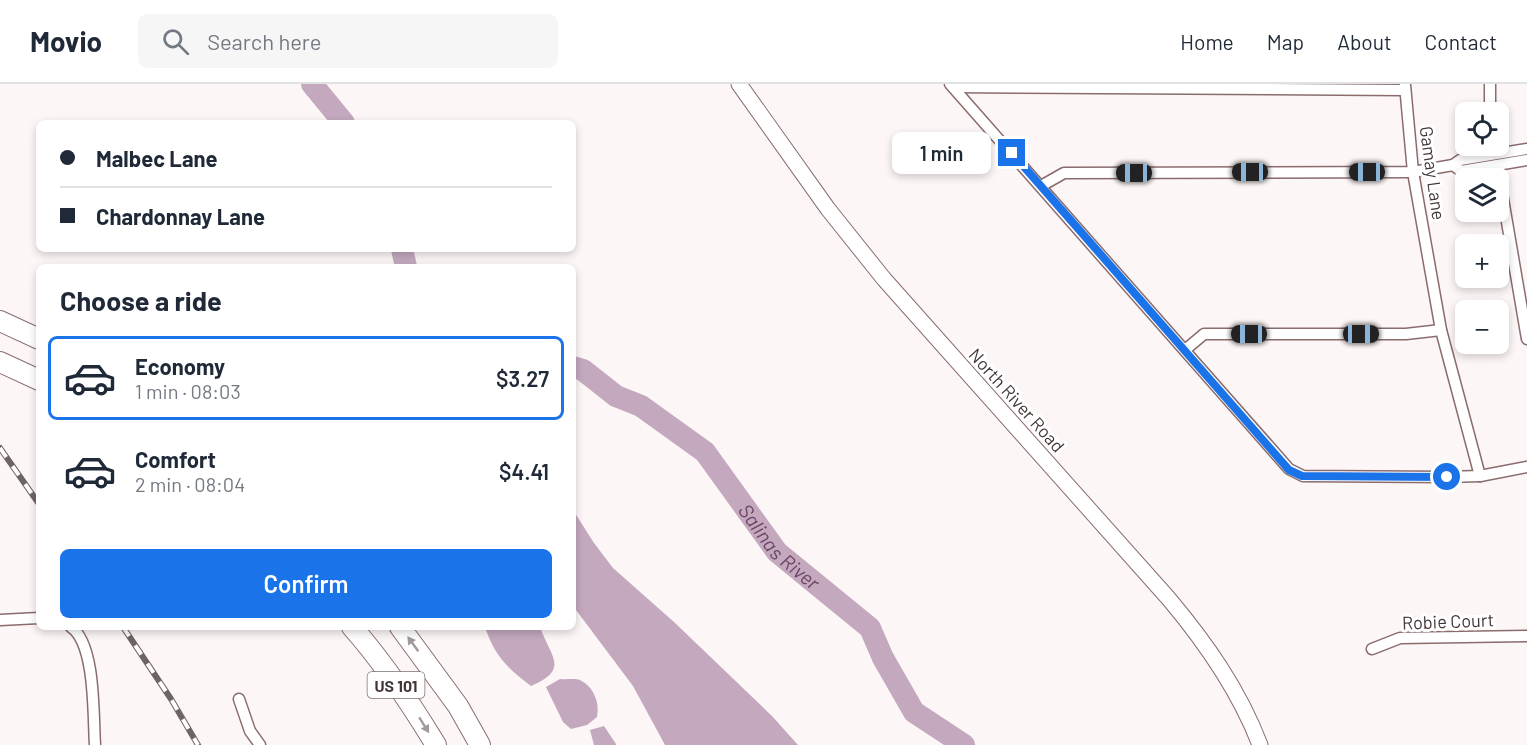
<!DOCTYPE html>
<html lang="en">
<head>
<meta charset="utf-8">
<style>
	body { margin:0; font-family:Barlow,sans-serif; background:#f6f6f7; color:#1f2937; height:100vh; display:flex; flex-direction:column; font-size:22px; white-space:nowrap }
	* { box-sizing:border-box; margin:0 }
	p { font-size:20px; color:#747a83 }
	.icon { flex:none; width:33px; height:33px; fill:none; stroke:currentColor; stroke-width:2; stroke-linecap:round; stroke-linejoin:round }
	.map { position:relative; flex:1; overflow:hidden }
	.drawer { position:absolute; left:36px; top:180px; width:540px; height:366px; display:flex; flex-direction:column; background:#fff; border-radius:9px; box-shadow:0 3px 9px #0003 }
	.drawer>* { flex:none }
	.hud { position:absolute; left:36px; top:36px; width:540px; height:132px; border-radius:9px; box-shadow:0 3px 9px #0003; display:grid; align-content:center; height:132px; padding:0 24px; background:#fff }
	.buttons { position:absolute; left:1455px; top:18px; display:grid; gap:12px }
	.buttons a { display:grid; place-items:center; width:54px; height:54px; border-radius:9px; background:#fff; box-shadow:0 3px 9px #0003; font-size:30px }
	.end { position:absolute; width:27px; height:27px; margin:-14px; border:8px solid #1a73e8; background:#fff; box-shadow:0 0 0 3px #fff }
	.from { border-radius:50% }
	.bubble { position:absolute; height:42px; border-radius:9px; background:#fff; box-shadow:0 3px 9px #0003; font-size:20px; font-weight:600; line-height:42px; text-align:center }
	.car { position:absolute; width:18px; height:36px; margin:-18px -9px; border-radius:8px; box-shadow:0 0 4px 2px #0007; background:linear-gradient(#222 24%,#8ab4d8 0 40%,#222 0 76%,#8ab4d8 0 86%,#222 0) }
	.hud b { display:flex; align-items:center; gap:21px; height:57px; font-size:22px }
	.hud b+b { border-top:2px solid #e0e1e3 }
	.hud i { width:15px; height:15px; background:#1f2937 }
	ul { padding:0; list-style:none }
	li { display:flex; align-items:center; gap:18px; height:84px; margin:0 12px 9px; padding:0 12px; border:3px solid transparent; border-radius:9px }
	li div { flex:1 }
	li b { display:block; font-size:22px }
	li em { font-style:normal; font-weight:600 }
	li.active { border-color:#1a73e8 }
	li>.icon { width:54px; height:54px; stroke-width:1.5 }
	h2 { padding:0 24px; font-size:27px; line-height:72px }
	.cta { display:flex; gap:12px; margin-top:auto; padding:12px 24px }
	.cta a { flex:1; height:69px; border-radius:9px; background:#1a73e8; color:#fff; font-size:24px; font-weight:600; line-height:69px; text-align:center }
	header { display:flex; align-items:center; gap:36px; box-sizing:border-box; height:84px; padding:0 30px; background:#fff; border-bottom:2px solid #e0e1e3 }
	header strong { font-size:28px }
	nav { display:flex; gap:33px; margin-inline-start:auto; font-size:21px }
	.search { width:420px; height:54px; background:#f6f6f7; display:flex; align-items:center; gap:15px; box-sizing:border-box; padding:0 21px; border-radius:9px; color:#747a83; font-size:22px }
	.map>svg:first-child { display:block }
</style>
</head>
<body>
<header>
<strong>Movio</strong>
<div class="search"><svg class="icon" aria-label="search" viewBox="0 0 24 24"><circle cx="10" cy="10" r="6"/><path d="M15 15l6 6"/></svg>Search here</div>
<nav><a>Home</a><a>Map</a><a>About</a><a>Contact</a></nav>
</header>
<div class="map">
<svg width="1527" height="661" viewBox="0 0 1527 661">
	<rect width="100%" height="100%" fill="#fdf6f6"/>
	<g fill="#c3a8be">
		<polygon points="573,426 594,459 613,484 674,538 772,632 798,661 665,661 633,602 573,522"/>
		<path d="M 485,543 L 540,543 C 551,574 570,585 531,602 C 508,585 494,571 485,543 Z"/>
		<path d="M 560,595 C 566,596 575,594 580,596 C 594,603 600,619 597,633 L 587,641 L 571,645 L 563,638 L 546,603 Z"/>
		<polygon points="604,642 616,660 616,661 594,661 590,646"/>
	</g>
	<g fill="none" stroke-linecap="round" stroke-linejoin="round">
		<g stroke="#c3a8be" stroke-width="22">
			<polyline points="312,0 344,39"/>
			<polyline points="402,165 406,183"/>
			<path id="s1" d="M 573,283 L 583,286 L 616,312 L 641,322 L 705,368 L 777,468 L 870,544 L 883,574 L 914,628 L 964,661"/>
		</g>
		<g stroke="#8a6c6d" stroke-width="13">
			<g id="street">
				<polyline points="950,0 1289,385 1303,392 1447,393 1480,392 1527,383"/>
				<polyline points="1490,0 1490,28"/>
				<polyline points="1405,1 1413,88 1441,246 1480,392"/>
				<polyline points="953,3 1405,6"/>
				<polyline points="1453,81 1461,87 1527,76"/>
				<polyline points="1041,102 1064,89 1413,88 1453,81 1460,76 1527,65"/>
				<polyline points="1502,109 1527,255"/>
				<polyline points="1185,266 1204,250 1406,250 1441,246"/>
				<polyline points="0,536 39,534"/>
				<path d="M 71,543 C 96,560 93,633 95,661"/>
				<polyline points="1372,565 1400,554 1527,552"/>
				<polyline points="239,615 250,647 260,661"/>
			</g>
		</g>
		<g stroke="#8a6c6d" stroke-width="17">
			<path id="secondary" d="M 739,0 L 828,125 L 884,195 L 1169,515 C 1206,559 1239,606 1260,661"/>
		</g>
		<g stroke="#8a6c6d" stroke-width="22">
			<g id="highway">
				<polyline points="0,237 39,255"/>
				<polyline points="0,278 39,296"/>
				<path d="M 352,543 C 384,579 411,620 436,661"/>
				<polyline points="400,543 458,622 480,661"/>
			</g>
		</g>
		<use href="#street" stroke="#fff" stroke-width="10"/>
		<use href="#secondary" stroke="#fff" stroke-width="15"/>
		<use href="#highway" stroke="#fff" stroke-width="20"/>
		<g stroke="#6f6464" stroke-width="6">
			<g id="rail">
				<polyline points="0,364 39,420"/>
				<polyline points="123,543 171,615 198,661"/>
			</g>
		</g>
		<use href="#rail" stroke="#fff" stroke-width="4" stroke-dasharray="11" stroke-linecap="butt"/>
	</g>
	<defs><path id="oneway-solid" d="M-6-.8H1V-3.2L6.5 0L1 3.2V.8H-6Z" transform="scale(1.5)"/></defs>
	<g fill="#a19a9b">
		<use href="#oneway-solid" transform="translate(413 560) rotate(-126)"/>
		<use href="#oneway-solid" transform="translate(424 641) rotate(58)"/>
	</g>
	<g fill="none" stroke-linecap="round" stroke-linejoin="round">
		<polyline stroke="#1a73e8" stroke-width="8" points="1012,69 1289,386 1302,392 1447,393"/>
	</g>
	<g text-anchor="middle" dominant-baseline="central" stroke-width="6" stroke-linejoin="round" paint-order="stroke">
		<rect fill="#fff" stroke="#7b7273" stroke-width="1.5" x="367.5" y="588" width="57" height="26" rx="4.5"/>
		<g font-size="16" font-weight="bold" fill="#433637">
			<text x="396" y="601">US 101</text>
		</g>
		<g font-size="18" fill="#433637" stroke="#fff">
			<text transform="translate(1433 89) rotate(82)">Gamay Lane</text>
			<text transform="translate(1017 316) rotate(48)">North River Road</text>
			<text transform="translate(1448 537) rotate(-2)">Robie Court</text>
		</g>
		<g font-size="20" font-style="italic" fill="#6d4668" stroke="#fff">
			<text stroke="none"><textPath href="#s1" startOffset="279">Salinas River</textPath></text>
		</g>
	</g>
</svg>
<div class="buttons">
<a><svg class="icon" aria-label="locate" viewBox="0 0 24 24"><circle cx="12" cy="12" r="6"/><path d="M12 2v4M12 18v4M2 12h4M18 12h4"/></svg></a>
<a><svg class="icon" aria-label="layers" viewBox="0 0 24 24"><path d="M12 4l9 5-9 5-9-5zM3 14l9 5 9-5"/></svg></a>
<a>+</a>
<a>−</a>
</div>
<i class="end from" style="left:1447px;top:393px"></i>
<i class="end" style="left:1012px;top:69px"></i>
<div class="bubble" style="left:892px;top:48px;width:99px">1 min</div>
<i class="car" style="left:1250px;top:88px;rotate:270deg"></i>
<i class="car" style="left:1367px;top:88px;rotate:270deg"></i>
<i class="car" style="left:1134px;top:89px;rotate:270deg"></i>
<i class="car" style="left:1249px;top:250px;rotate:270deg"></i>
<i class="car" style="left:1361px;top:250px;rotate:90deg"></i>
<div class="hud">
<b><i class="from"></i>Malbec Lane</b>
<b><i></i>Chardonnay Lane</b>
</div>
<section class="drawer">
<h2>Choose a ride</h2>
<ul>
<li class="active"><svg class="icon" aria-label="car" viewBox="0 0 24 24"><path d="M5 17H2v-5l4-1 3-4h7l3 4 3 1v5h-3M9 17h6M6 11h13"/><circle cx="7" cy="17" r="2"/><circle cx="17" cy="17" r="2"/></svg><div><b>Economy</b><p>1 min · 08:03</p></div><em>$3.27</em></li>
<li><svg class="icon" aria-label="car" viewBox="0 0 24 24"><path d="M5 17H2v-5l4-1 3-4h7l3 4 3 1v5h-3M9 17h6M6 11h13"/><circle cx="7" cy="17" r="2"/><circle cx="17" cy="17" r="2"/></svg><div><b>Comfort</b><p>2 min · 08:04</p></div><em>$4.41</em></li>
</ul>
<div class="cta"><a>Confirm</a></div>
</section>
</div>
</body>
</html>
